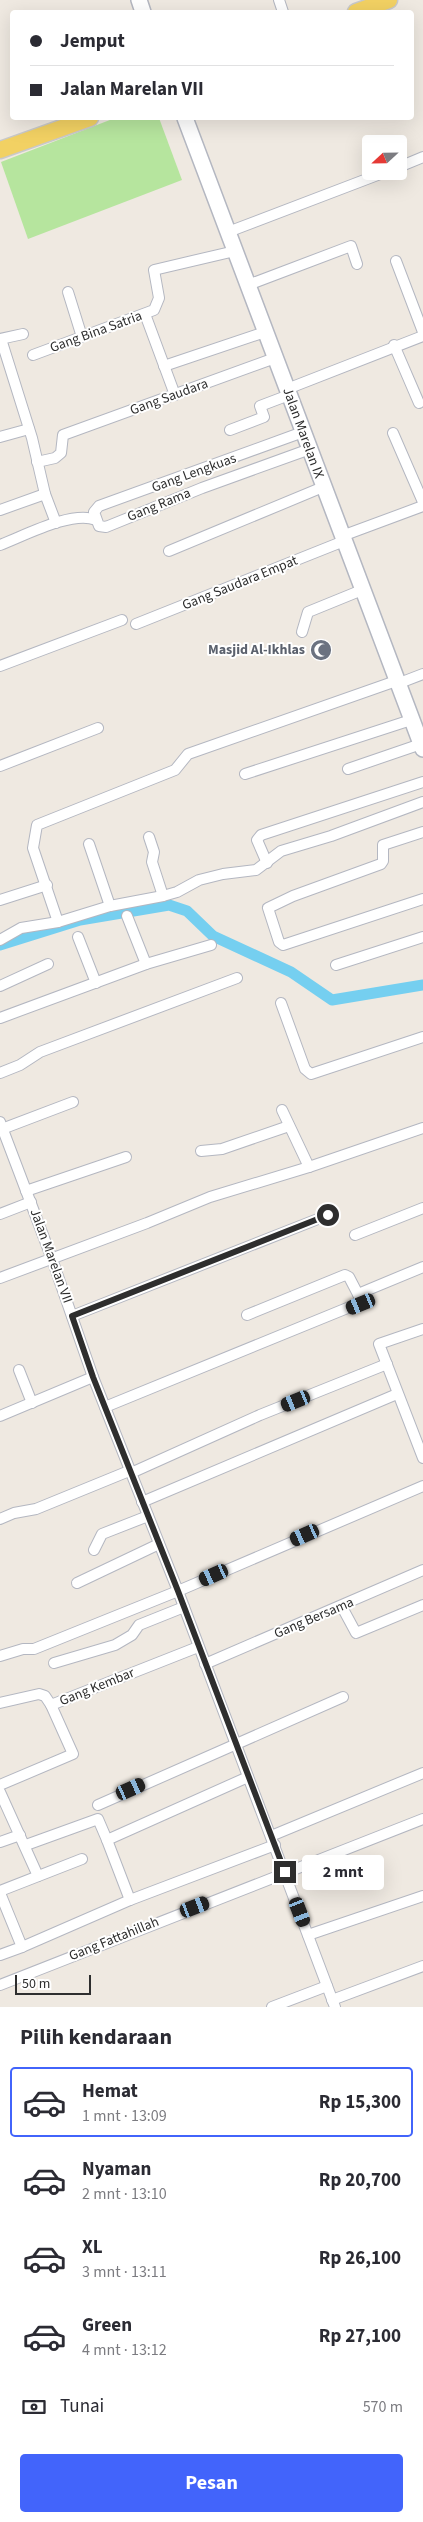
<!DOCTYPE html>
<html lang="id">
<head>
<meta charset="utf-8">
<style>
	body { margin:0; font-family:"Source Sans 3",sans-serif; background:#f2f2f3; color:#2b2b33; height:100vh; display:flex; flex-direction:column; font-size:19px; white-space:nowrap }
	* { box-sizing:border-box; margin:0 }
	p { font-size:16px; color:#7c7c81 }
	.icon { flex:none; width:28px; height:28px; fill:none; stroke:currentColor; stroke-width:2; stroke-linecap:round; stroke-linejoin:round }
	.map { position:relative; height:2007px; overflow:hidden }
	.details { display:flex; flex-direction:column; background:#fff; flex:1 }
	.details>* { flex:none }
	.banner { position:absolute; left:10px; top:10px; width:404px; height:110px; border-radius:5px; box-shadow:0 5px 20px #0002; display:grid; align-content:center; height:110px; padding:0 20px; background:#fff }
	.needle { width:32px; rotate:248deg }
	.buttons { position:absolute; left:362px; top:135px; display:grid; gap:10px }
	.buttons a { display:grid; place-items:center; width:45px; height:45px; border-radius:5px; background:#fff; box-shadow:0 5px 20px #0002; font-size:25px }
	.scale { position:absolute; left:15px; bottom:12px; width:76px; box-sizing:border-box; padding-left:5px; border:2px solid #2e2e2e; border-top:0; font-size:14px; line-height:18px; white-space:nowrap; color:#2e2e2e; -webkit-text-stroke:4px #fff; paint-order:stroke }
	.end { position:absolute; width:22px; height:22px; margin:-11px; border:6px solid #2e2e2e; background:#fff; box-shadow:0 0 0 2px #fff }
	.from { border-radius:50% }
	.bubble { position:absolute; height:35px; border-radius:5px; background:#fff; box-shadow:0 5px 20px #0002; font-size:16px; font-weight:700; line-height:35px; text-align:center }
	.car { position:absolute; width:15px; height:30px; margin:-15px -8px; border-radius:6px; box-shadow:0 0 4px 1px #0007; background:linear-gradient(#222 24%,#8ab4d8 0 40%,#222 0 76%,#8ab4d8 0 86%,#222 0) }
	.banner b { display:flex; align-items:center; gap:18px; height:48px; font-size:19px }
	.banner b+b { border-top:1px solid #e1e1e2 }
	.banner i { width:12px; height:12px; background:#2b2b33 }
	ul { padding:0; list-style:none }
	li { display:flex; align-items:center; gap:15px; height:70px; margin:0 10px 8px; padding:0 10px; border:2px solid transparent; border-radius:5px }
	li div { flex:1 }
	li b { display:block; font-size:19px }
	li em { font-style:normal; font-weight:700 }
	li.active { border-color:#4264fb }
	li>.icon { width:45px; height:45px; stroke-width:1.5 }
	h2 { padding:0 20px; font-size:22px; line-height:60px }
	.pay { display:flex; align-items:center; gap:12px; height:55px; padding:0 20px; font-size:19px }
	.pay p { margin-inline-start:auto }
	.button { display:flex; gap:10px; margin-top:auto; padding:10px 20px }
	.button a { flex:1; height:58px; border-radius:5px; background:#4264fb; color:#fff; font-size:20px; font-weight:700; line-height:58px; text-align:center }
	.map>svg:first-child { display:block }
</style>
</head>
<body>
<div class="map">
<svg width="423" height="2007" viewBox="0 0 423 2007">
	<rect width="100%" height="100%" fill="#efe9e1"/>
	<polygon fill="#b6e59e" points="115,118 159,118 182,180 28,239 1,162"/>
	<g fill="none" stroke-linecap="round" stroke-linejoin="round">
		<polyline stroke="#75cff0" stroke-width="11" points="0,945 80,920 169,905 187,911 213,936 291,972 332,1000 423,985"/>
		<g stroke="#b4b7c1" stroke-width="12">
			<g id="minor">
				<polyline points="279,0 283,12"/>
				<polyline points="399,167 423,157"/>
				<polyline points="228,232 388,171"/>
				<polyline points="396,261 423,332"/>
				<polyline points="248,285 351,246 357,264"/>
				<polyline points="68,292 82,337"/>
				<polyline points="145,314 175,395"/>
				<polyline points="0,339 23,334"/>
				<polyline points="1,339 32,438 45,494"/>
				<polyline points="394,345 419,403"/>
				<polyline points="33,355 154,310 159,298 154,270 235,251"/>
				<polyline points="164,366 265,332"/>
				<polyline points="287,389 423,336"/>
				<polyline points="230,430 264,417 260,406 289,395"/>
				<polyline points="303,432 99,506 94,512 99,526 106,527 202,488 310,449"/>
				<polyline points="393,433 423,502"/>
				<polyline points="0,437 29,429"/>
				<polyline points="37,462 55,458 61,453 63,435 275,358"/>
				<polyline points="0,510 45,494 56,523"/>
				<polyline points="342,536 423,506"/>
				<path d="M 0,545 C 24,536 72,510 96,520"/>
				<polyline points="169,551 323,487"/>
				<polyline points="136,624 344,541"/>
				<polyline points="302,632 308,612 362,590"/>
				<polyline points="0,666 122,620"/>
				<polyline points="397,684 423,674"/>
				<polyline points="0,766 98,728"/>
				<polyline points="348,769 421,744"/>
				<polyline points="245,774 411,720"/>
				<polyline points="423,832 383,845 383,861 381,864 293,896 268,908 279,942 283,945 423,899"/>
				<polyline points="149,837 154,852 152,862 163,896"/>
				<polyline points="89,844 110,906"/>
				<polyline points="267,863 257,840 261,835 423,782"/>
				<polyline points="0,900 47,885"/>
				<polyline points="127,916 146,964"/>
				<polyline points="58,922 33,848 37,825 175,770 188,754 396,681"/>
				<polyline points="78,937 96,983"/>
				<polyline points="0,940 21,928 58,922 110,906 163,896 177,892 199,880 223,874 256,870 281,851 331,836 423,802"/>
				<polyline points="336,965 423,937"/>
				<polyline points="0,986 48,964"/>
				<polyline points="281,1003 305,1069 311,1074 423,1037"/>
				<polyline points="0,1018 146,964 211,945"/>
				<polyline points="0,1073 20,1065 40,1052 237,978"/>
				<polyline points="282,1110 309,1167"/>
				<polyline points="0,1122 52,1259 93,1377 178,1591 335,2007"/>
				<polyline points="2,1129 73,1102"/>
				<polyline points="201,1151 222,1149 289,1126"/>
				<polyline points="26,1191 126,1157"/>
				<polyline points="0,1214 31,1202"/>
				<polyline points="355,1235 423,1208"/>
				<polyline points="0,1278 147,1223 210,1197 309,1167 423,1128"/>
				<polyline points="358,1294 423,1267"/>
				<polyline points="72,1316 328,1215"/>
				<polyline points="423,1329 379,1344 423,1458"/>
				<polyline points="19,1370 32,1403"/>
				<polyline points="105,1407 362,1302 349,1277 345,1275 247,1315"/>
				<polyline points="0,1416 93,1377"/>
				<polyline points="131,1473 260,1415 387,1364"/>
				<polyline points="142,1502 397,1394"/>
				<polyline points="0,1519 14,1513 36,1509 129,1471"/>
				<polyline points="94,1550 102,1534 148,1516"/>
				<polyline points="77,1583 159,1544"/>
				<polyline points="342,1607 356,1633 423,1605"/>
				<polyline points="0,1656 23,1649 34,1649 178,1591 423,1486"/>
				<polyline points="54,1663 115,1645 132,1635 139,1625 184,1607"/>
				<polyline points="205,1664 423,1570"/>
				<polyline points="0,1703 39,1694 45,1696 51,1705 198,1647"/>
				<polyline points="0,1785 73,1754 51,1705"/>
				<polyline points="0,1792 38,1876"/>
				<polyline points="98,1805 343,1697"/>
				<polyline points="271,1836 423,1773"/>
				<polyline points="107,1840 130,1900"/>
				<polyline points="0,1842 20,1835"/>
				<polyline points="26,1845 98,1819 107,1840 248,1777"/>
				<polyline points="0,1891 82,1859"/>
				<polyline points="0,1893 22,1947 0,1955"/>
				<polyline points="308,1935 423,1896"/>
				<polyline points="22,1947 130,1900 275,1845"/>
				<polyline points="0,1985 423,1819"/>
				<polyline points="332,2000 423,1966"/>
				<polyline points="272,2007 327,1986"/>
			</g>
		</g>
		<g stroke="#b4b7c1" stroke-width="18">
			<g id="secondary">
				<polyline points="139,0 143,12"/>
				<polyline points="185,118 423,749"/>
			</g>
		</g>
		<g stroke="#c9c9c9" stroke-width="19">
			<g id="primary">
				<polyline points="356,12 389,0"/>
				<polyline points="0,150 90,118"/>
			</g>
		</g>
		<use href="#minor" stroke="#fff" stroke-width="10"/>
		<use href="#secondary" stroke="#fff" stroke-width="15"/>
		<use href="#primary" stroke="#f2d163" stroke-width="16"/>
	</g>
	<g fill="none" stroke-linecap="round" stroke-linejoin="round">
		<polyline stroke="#2e2e2e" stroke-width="6" points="285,1872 178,1591 93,1377 72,1316 328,1215"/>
	</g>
	<defs>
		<g id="mosque-disc" transform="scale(1.125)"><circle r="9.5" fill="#6b7280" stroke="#fff"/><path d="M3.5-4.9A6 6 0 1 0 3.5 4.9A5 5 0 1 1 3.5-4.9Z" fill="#fff"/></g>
	</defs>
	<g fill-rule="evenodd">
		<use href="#mosque-disc" x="321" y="650"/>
	</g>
	<g text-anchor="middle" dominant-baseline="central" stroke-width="4" stroke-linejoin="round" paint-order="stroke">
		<g font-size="14" fill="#2e2e2e" stroke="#fff">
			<text transform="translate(96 332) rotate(-20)">Gang Bina Satria</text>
			<text transform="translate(169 397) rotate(-20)">Gang Saudara</text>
			<text transform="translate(303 433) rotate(70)">Jalan Marelan IX</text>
			<text transform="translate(194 473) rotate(-20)">Gang Lengkuas</text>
			<text transform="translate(159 505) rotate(-22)">Gang Rama</text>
			<text transform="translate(240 583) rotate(-22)">Gang Saudara Empat</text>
			<text transform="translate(51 1256) rotate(70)">Jalan Marelan VII</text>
			<text transform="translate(314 1618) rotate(-23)">Gang Bersama</text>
			<text transform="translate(97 1687) rotate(-22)">Gang Kembar</text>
			<text transform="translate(114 1939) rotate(-22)">Gang Fattahillah</text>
		</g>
		<g font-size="14" font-weight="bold" fill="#5b616d" stroke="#fff" text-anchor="end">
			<text x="305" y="650">Masjid Al-Ikhlas</text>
		</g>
	</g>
</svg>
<div class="buttons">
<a><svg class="needle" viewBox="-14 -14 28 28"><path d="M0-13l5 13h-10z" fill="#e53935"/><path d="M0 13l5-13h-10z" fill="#7c7c81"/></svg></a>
</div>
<div class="scale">50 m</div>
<i class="end from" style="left:328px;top:1215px"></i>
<i class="end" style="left:285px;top:1872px"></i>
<div class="bubble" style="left:302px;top:1855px;width:82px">2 mnt</div>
<i class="car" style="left:361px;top:1304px;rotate:248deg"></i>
<i class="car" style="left:296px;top:1401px;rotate:248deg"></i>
<i class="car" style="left:305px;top:1535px;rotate:246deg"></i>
<i class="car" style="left:214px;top:1575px;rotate:246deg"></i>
<i class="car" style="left:131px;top:1789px;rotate:66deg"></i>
<i class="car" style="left:195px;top:1907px;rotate:69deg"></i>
<i class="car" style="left:300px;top:1912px;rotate:159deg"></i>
<div class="banner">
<b><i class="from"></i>Jemput</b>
<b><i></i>Jalan Marelan VII</b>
</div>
</div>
<section class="details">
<h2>Pilih kendaraan</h2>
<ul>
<li class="active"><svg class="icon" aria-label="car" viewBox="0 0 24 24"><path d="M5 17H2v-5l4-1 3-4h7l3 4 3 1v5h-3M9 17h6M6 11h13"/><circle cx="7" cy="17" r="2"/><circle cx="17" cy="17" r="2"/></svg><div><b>Hemat</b><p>1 mnt · 13:09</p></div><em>Rp 15,300</em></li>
<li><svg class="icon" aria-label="car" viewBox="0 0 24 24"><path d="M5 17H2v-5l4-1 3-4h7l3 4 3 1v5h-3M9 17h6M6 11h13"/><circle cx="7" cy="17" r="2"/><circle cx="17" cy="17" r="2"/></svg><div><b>Nyaman</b><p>2 mnt · 13:10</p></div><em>Rp 20,700</em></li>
<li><svg class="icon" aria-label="car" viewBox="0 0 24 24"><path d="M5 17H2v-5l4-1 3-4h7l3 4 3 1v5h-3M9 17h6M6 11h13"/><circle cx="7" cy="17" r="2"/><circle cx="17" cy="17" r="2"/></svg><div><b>XL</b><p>3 mnt · 13:11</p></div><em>Rp 26,100</em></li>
<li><svg class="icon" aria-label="car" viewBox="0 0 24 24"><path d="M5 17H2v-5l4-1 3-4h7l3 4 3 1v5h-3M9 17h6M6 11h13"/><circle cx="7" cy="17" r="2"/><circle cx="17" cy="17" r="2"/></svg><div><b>Green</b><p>4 mnt · 13:12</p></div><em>Rp 27,100</em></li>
</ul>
<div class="pay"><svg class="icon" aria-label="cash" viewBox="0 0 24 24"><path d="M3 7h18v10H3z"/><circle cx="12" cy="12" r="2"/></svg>Tunai<p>570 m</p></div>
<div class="button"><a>Pesan</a></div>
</section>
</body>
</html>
